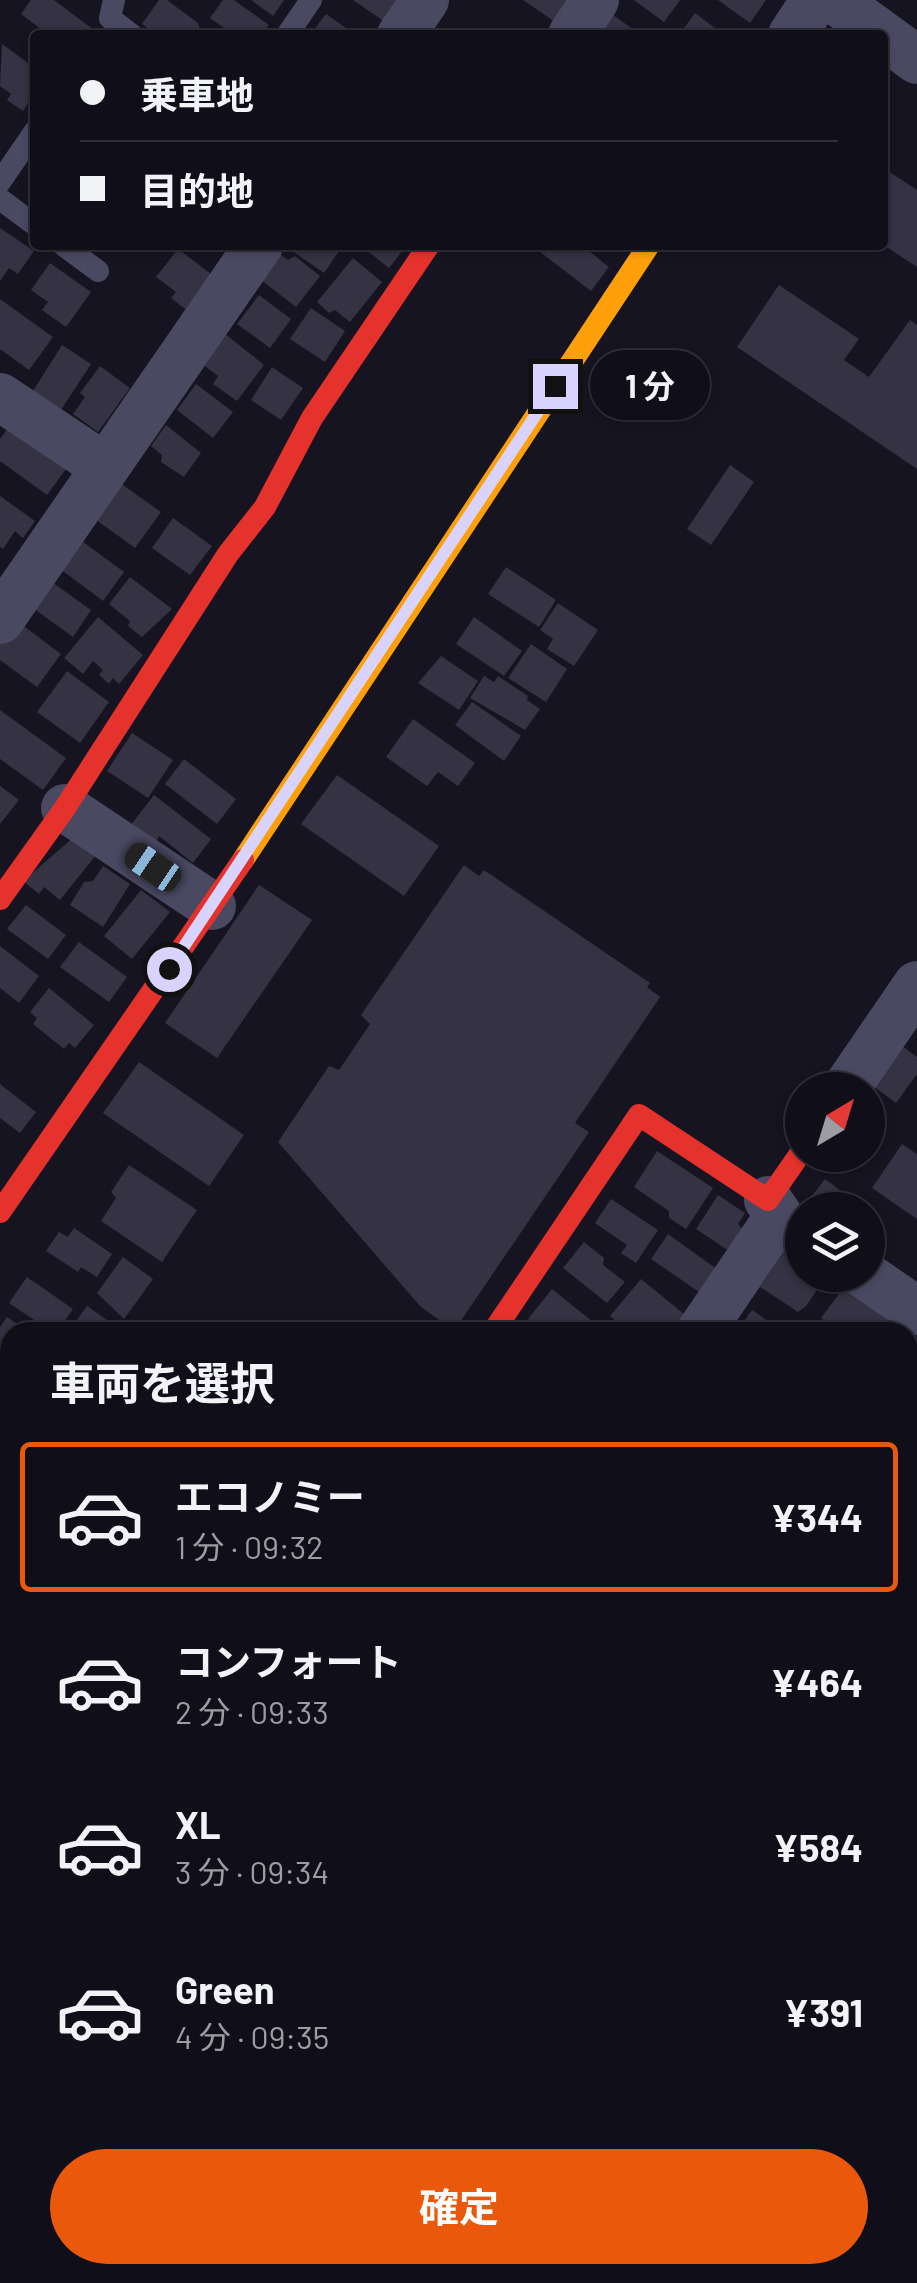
<!DOCTYPE html>
<html lang="ja">
<head>
<meta charset="utf-8">
<style>
	body { margin:0; font-family:Barlow,"Noto Sans JP",sans-serif; background:#191822; color:#f1f3f6; height:100vh; display:flex; flex-direction:column; font-size:38px; white-space:nowrap }
	* { box-sizing:border-box; margin:0 }
	p { font-size:32px; color:#9c9ca2 }
	.icon { flex:none; width:55px; height:55px; fill:none; stroke:currentColor; stroke-width:2; stroke-linecap:round; stroke-linejoin:round }
	.map { position:relative; flex:1; overflow:hidden }
	.details { position:absolute; left:0px; top:1322px; width:918px; height:962px; display:flex; flex-direction:column; background:#100f19; border-radius:30px 30px 0 0; box-shadow:0 2px 8px #0004,0 0 0 2px #302f38 }
	.details>* { flex:none }
	.guide { position:absolute; left:30px; top:30px; width:858px; height:220px; border-radius:10px; box-shadow:0 2px 8px #0004,0 0 0 2px #302f38; display:grid; align-content:center; height:220px; padding:0 50px; background:#100f19 }
	.needle { width:65px; rotate:38deg }
	.buttons { position:absolute; left:785px; top:1072px; display:grid; gap:20px }
	.buttons a { display:grid; place-items:center; width:100px; height:100px; border-radius:50%; background:#100f19; box-shadow:0 2px 8px #0004,0 0 0 2px #302f38; font-size:50px }
	.end { position:absolute; width:45px; height:45px; margin:-22px; border:12px solid #d9d4ff; background:#111; box-shadow:0 0 0 5px #111 }
	.from { border-radius:50% }
	.bubble { position:absolute; height:70px; border-radius:35px; background:#100f19; box-shadow:0 2px 8px #0004,0 0 0 2px #302f38; font-size:32px; font-weight:700; line-height:70px; text-align:center }
	.car { position:absolute; width:30px; height:60px; margin:-30px -15px; border-radius:12px; box-shadow:0 0 8px 2px #0007; background:linear-gradient(#222 24%,#8ab4d8 0 40%,#222 0 76%,#8ab4d8 0 86%,#222 0) }
	.guide b { display:flex; align-items:center; gap:35px; height:95px; font-size:38px }
	.guide b+b { border-top:2px solid #302f38 }
	.guide i { width:25px; height:25px; background:#f1f3f6 }
	ul { padding:0; list-style:none }
	li { display:flex; align-items:center; gap:30px; height:150px; margin:0 20px 15px; padding:0 30px; border:5px solid transparent; border-radius:10px }
	li div { flex:1 }
	li b { display:block; font-size:38px }
	li em { font-style:normal; font-weight:700 }
	li.selected { border-color:#ea580c }
	li>.icon { width:90px; height:90px; stroke-width:1.5 }
	h2 { padding:0 50px; font-size:45px; line-height:120px }
	.cta { display:flex; gap:20px; margin-top:auto; padding:20px 50px }
	.cta a { flex:1; height:115px; border-radius:60px; background:#ea580c; color:#fff; font-size:40px; font-weight:700; line-height:115px; text-align:center }
	.map>svg:first-child { display:block }
</style>
</head>
<body>
<div class="map">
<svg width="917" height="2283" viewBox="0 0 917 2283">
	<rect width="100%" height="100%" fill="#161421"/>
	<g fill="#343243">
		<polygon points="31,0 54,0 94,30 90,35 49,35 21,14"/>
		<polygon points="159,0 167,0 198,23 200,30 207,35 157,35 142,24"/>
		<polygon points="223,0 234,0 269,25 261,35 234,35 210,18"/>
		<polygon points="251,0 284,0 273,16"/>
		<polygon points="353,0 405,0 388,24"/>
		<polygon points="523,0 574,0 558,24"/>
		<polygon points="634,0 680,0 664,22"/>
		<polygon points="718,0 766,0 750,23"/>
		<polygon points="609,12 641,35 592,35"/>
		<polygon points="695,13 724,35 679,35"/>
		<polygon points="326,14 356,35 310,35"/>
		<polygon points="2,44 35,68 35,93 23,111 7,100 11,94 0,86"/>
		<polygon points="882,167 917,190 917,267 882,244"/>
		<polygon points="0,228 34,251 18,274 9,268 0,281"/>
		<polygon points="290,245 343,245 324,273 288,248"/>
		<polygon points="360,245 407,245 389,268"/>
		<polygon points="531,245 587,245 589,251 609,267 591,291"/>
		<polygon points="178,249 215,277 189,312 171,298 176,292 156,277"/>
		<polygon points="280,254 288,260 295,256 320,276 296,307 261,280"/>
		<polygon points="353,258 382,282 350,322 335,310 329,313 317,302"/>
		<polygon points="50,263 91,292 66,327 42,310 48,302 31,290"/>
		<polygon points="779,285 859,339 844,360 869,377 910,320 917,325 917,469 737,347"/>
		<polygon points="259,295 291,319 270,348 237,324"/>
		<polygon points="0,299 53,337 29,370 0,349"/>
		<polygon points="311,308 345,331 325,362 290,339"/>
		<polygon points="224,333 264,365 237,401 213,384 218,376 202,364"/>
		<polygon points="62,345 91,364 61,410 33,391"/>
		<polygon points="100,366 130,388 98,432 73,414 85,397 80,393"/>
		<polygon points="272,367 303,388 281,420 251,400"/>
		<polygon points="196,384 233,412 213,438 177,410"/>
		<polygon points="11,424 69,465 47,495 0,461 0,439"/>
		<polygon points="166,425 201,453 184,477 161,462 162,455 151,446"/>
		<polygon points="730,465 754,482 711,545 687,529"/>
		<polygon points="113,478 161,512 135,548 88,514"/>
		<polygon points="0,496 35,521 23,538 15,531 3,549 0,547"/>
		<polygon points="173,518 212,546 190,575 152,548"/>
		<polygon points="75,536 124,572 103,601 63,571"/>
		<polygon points="506,567 556,600 539,627 488,594"/>
		<polygon points="45,577 91,610 73,637 26,603"/>
		<polygon points="130,577 172,609 142,637 128,626 130,621 109,604"/>
		<polygon points="558,603 598,630 574,666 547,649 553,639 540,630"/>
		<polygon points="98,617 143,655 119,684 113,678 109,684 99,675 103,670 93,661 83,674 64,658"/>
		<polygon points="474,617 522,651 504,676 456,644"/>
		<polygon points="17,621 61,654 37,687 0,660 0,644"/>
		<polygon points="531,644 567,669 546,702 508,678"/>
		<polygon points="441,656 478,681 459,710 418,683"/>
		<polygon points="67,671 109,702 80,743 37,712"/>
		<polygon points="484,676 494,682 498,676 528,696 527,700 540,709 525,730 470,698"/>
		<polygon points="472,702 521,736 504,761 455,725"/>
		<polygon points="0,710 66,758 43,790 0,759"/>
		<polygon points="413,719 475,763 458,786 438,772 427,786 386,757"/>
		<polygon points="132,733 173,760 148,798 107,771"/>
		<polygon points="184,759 236,799 217,824 165,784"/>
		<polygon points="337,775 439,846 404,896 301,824"/>
		<polygon points="0,786 19,800 0,824"/>
		<polygon points="154,795 211,839 193,863 159,836 155,845 130,826"/>
		<polygon points="74,837 96,855 60,900 44,887 39,894 23,881"/>
		<polygon points="464,865 479,876 484,870 650,983 647,987 660,997 575,1123 589,1132 454,1331 420,1306 278,1142 329,1066 339,1070 370,1024 361,1015"/>
		<polygon points="103,866 130,884 103,927 70,905 84,882 93,881"/>
		<polygon points="259,885 312,920 217,1058 165,1023"/>
		<polygon points="141,890 170,912 132,959 104,936"/>
		<polygon points="26,905 66,935 48,959 7,929"/>
		<polygon points="79,942 127,977 109,1002 60,967"/>
		<polygon points="0,946 39,976 19,1003 0,988"/>
		<polygon points="49,988 94,1025 75,1048 69,1043 64,1049 33,1024 37,1018 30,1012"/>
		<polygon points="902,1046 917,1057 917,1074 896,1103 873,1086"/>
		<polygon points="139,1062 244,1135 209,1186 103,1113"/>
		<polygon points="0,1084 36,1112 20,1133 0,1118"/>
		<polygon points="902,1144 917,1154 917,1219 872,1188"/>
		<polygon points="657,1151 713,1188 686,1229 669,1218 669,1211 634,1187"/>
		<polygon points="129,1165 197,1210 162,1262 101,1221 116,1198 111,1192"/>
		<polygon points="825,1179 866,1210 819,1210 808,1201"/>
		<polygon points="718,1195 745,1213 738,1224 743,1230 729,1251 696,1229"/>
		<polygon points="611,1199 658,1230 636,1263 621,1253 627,1245 595,1223"/>
		<polygon points="74,1228 112,1254 97,1277 81,1267 78,1272 46,1251 59,1232 68,1237"/>
		<polygon points="668,1234 718,1270 702,1294 651,1259"/>
		<polygon points="584,1242 604,1258 603,1265 625,1282 607,1303 563,1268"/>
		<polygon points="787,1247 802,1257 802,1275 827,1275 806,1306 798,1312 760,1287"/>
		<polygon points="123,1257 153,1279 124,1319 97,1293"/>
		<polygon points="27,1277 73,1309 57,1332 52,1332 9,1303"/>
		<polygon points="641,1279 684,1314 686,1332 643,1332 638,1328 629,1332 610,1316"/>
		<polygon points="848,1282 891,1315 877,1332 826,1332 820,1329 825,1322 821,1318"/>
		<polygon points="552,1289 598,1326 594,1332 545,1332 528,1319"/>
		<polygon points="87,1306 117,1327 113,1332 68,1332"/>
		<polygon points="752,1310 784,1332 736,1332"/>
		<polygon points="7,1317 29,1332 10,1332 10,1363 0,1356 0,1327"/>
		<polygon points="917,1532 917,1578 908,1592 908,1546"/>
		<polygon points="0,1659 10,1666 10,1757 0,1749"/>
		<polygon points="908,1818 917,1825 917,1855 908,1868"/>
		<polygon points="0,1900 10,1907 10,1963 0,1956"/>
		<polygon points="908,1920 917,1927 917,1972 908,1984"/>
		<polygon points="0,2123 10,2131 10,2161 0,2154"/>
		<polygon points="917,2188 917,2271 908,2283 848,2283 854,2275 908,2275 908,2201"/>
		<polygon points="10,2225 10,2275 38,2275 33,2283 21,2283 0,2269 0,2240"/>
		<polygon points="69,2275 101,2275 111,2283 63,2283"/>
		<polygon points="183,2275 236,2275 230,2283 193,2283"/>
		<polygon points="258,2275 316,2275 320,2278 316,2283 264,2283 256,2277"/>
		<polygon points="333,2275 383,2275 377,2283 327,2283"/>
		<polygon points="393,2275 437,2275 449,2283 388,2283"/>
		<polygon points="585,2275 620,2275 631,2283 579,2283"/>
	</g>
	<g fill="none" stroke-linecap="round" stroke-linejoin="round">
		<g stroke="#4a4962" stroke-width="22">
			<polyline points="114,0 110,18 132,35"/>
			<polyline points="287,35 311,0"/>
			<polyline points="0,182 35,131"/>
			<polyline points="0,199 35,225"/>
			<polyline points="63,245 98,271"/>
			<polyline points="908,1423 917,1430"/>
			<polyline points="0,1541 10,1526"/>
			<polyline points="0,1609 10,1616"/>
			<polyline points="0,1814 10,1821"/>
			<polyline points="154,2283 159,2275"/>
		</g>
		<g stroke="#4a4962" stroke-width="48">
			<polyline points="835,0 917,60"/>
			<polyline points="401,35 425,0"/>
			<polyline points="572,35 595,0"/>
			<polyline points="792,35 815,0"/>
			<polyline points="0,397 105,467"/>
			<polyline points="0,620 259,245"/>
			<polyline points="65,808 212,906"/>
			<polyline points="845,1090 917,985"/>
			<polyline points="865,1275 917,1311"/>
			<polyline points="700,1332 779,1216 768,1200"/>
			<polyline points="908,1625 917,1632"/>
			<polyline points="908,1715 917,1702"/>
			<polyline points="908,2022 917,2008"/>
			<polyline points="0,2071 10,2056"/>
			<polyline points="908,2116 917,2128"/>
			<polyline points="491,2275 502,2283"/>
			<polyline points="656,2275 667,2283"/>
			<polyline points="543,2283 548,2275"/>
			<polyline points="735,2283 740,2275"/>
		</g>
		<polyline stroke="#ff9f0a" stroke-width="22" points="243,860 649,245"/>
		<g stroke="#e5322d" stroke-width="22">
			<polyline points="0,899 65,808 228,554 265,507 312,418 429,245"/>
			<polyline points="0,1212 243,860"/>
			<polyline points="493,1332 639,1115 768,1200 802,1151"/>
		</g>
	</g>
	<g fill="none" stroke-linecap="round" stroke-linejoin="round">
		<polyline stroke="#d9d4ff" stroke-width="12" points="169,969 555,386"/>
	</g>
</svg>
<div class="buttons">
<a><svg class="needle" viewBox="-14 -14 28 28"><path d="M0-13l5 13h-10z" fill="#e53935"/><path d="M0 13l5-13h-10z" fill="#9c9ca2"/></svg></a>
<a><svg class="icon" aria-label="layers" viewBox="0 0 24 24"><path d="M12 4l9 5-9 5-9-5zM3 14l9 5 9-5"/></svg></a>
</div>
<i class="end from" style="left:169px;top:969px"></i>
<i class="end" style="left:555px;top:386px"></i>
<div class="bubble" style="left:590px;top:350px;width:120px">1 分</div>
<i class="car" style="left:153px;top:867px;rotate:304deg"></i>
<div class="guide">
<b><i class="from"></i>乗車地</b>
<b><i></i>目的地</b>
</div>
<section class="details">
<h2>車両を選択</h2>
<ul>
<li class="selected"><svg class="icon" aria-label="car" viewBox="0 0 24 24"><path d="M5 17H2v-5l4-1 3-4h7l3 4 3 1v5h-3M9 17h6M6 11h13"/><circle cx="7" cy="17" r="2"/><circle cx="17" cy="17" r="2"/></svg><div><b>エコノミー</b><p>1 分 · 09:32</p></div><em>¥344</em></li>
<li><svg class="icon" aria-label="car" viewBox="0 0 24 24"><path d="M5 17H2v-5l4-1 3-4h7l3 4 3 1v5h-3M9 17h6M6 11h13"/><circle cx="7" cy="17" r="2"/><circle cx="17" cy="17" r="2"/></svg><div><b>コンフォート</b><p>2 分 · 09:33</p></div><em>¥464</em></li>
<li><svg class="icon" aria-label="car" viewBox="0 0 24 24"><path d="M5 17H2v-5l4-1 3-4h7l3 4 3 1v5h-3M9 17h6M6 11h13"/><circle cx="7" cy="17" r="2"/><circle cx="17" cy="17" r="2"/></svg><div><b>XL</b><p>3 分 · 09:34</p></div><em>¥584</em></li>
<li><svg class="icon" aria-label="car" viewBox="0 0 24 24"><path d="M5 17H2v-5l4-1 3-4h7l3 4 3 1v5h-3M9 17h6M6 11h13"/><circle cx="7" cy="17" r="2"/><circle cx="17" cy="17" r="2"/></svg><div><b>Green</b><p>4 分 · 09:35</p></div><em>¥391</em></li>
</ul>
<div class="cta"><a>確定</a></div>
</section>
</div>
</body>
</html>
